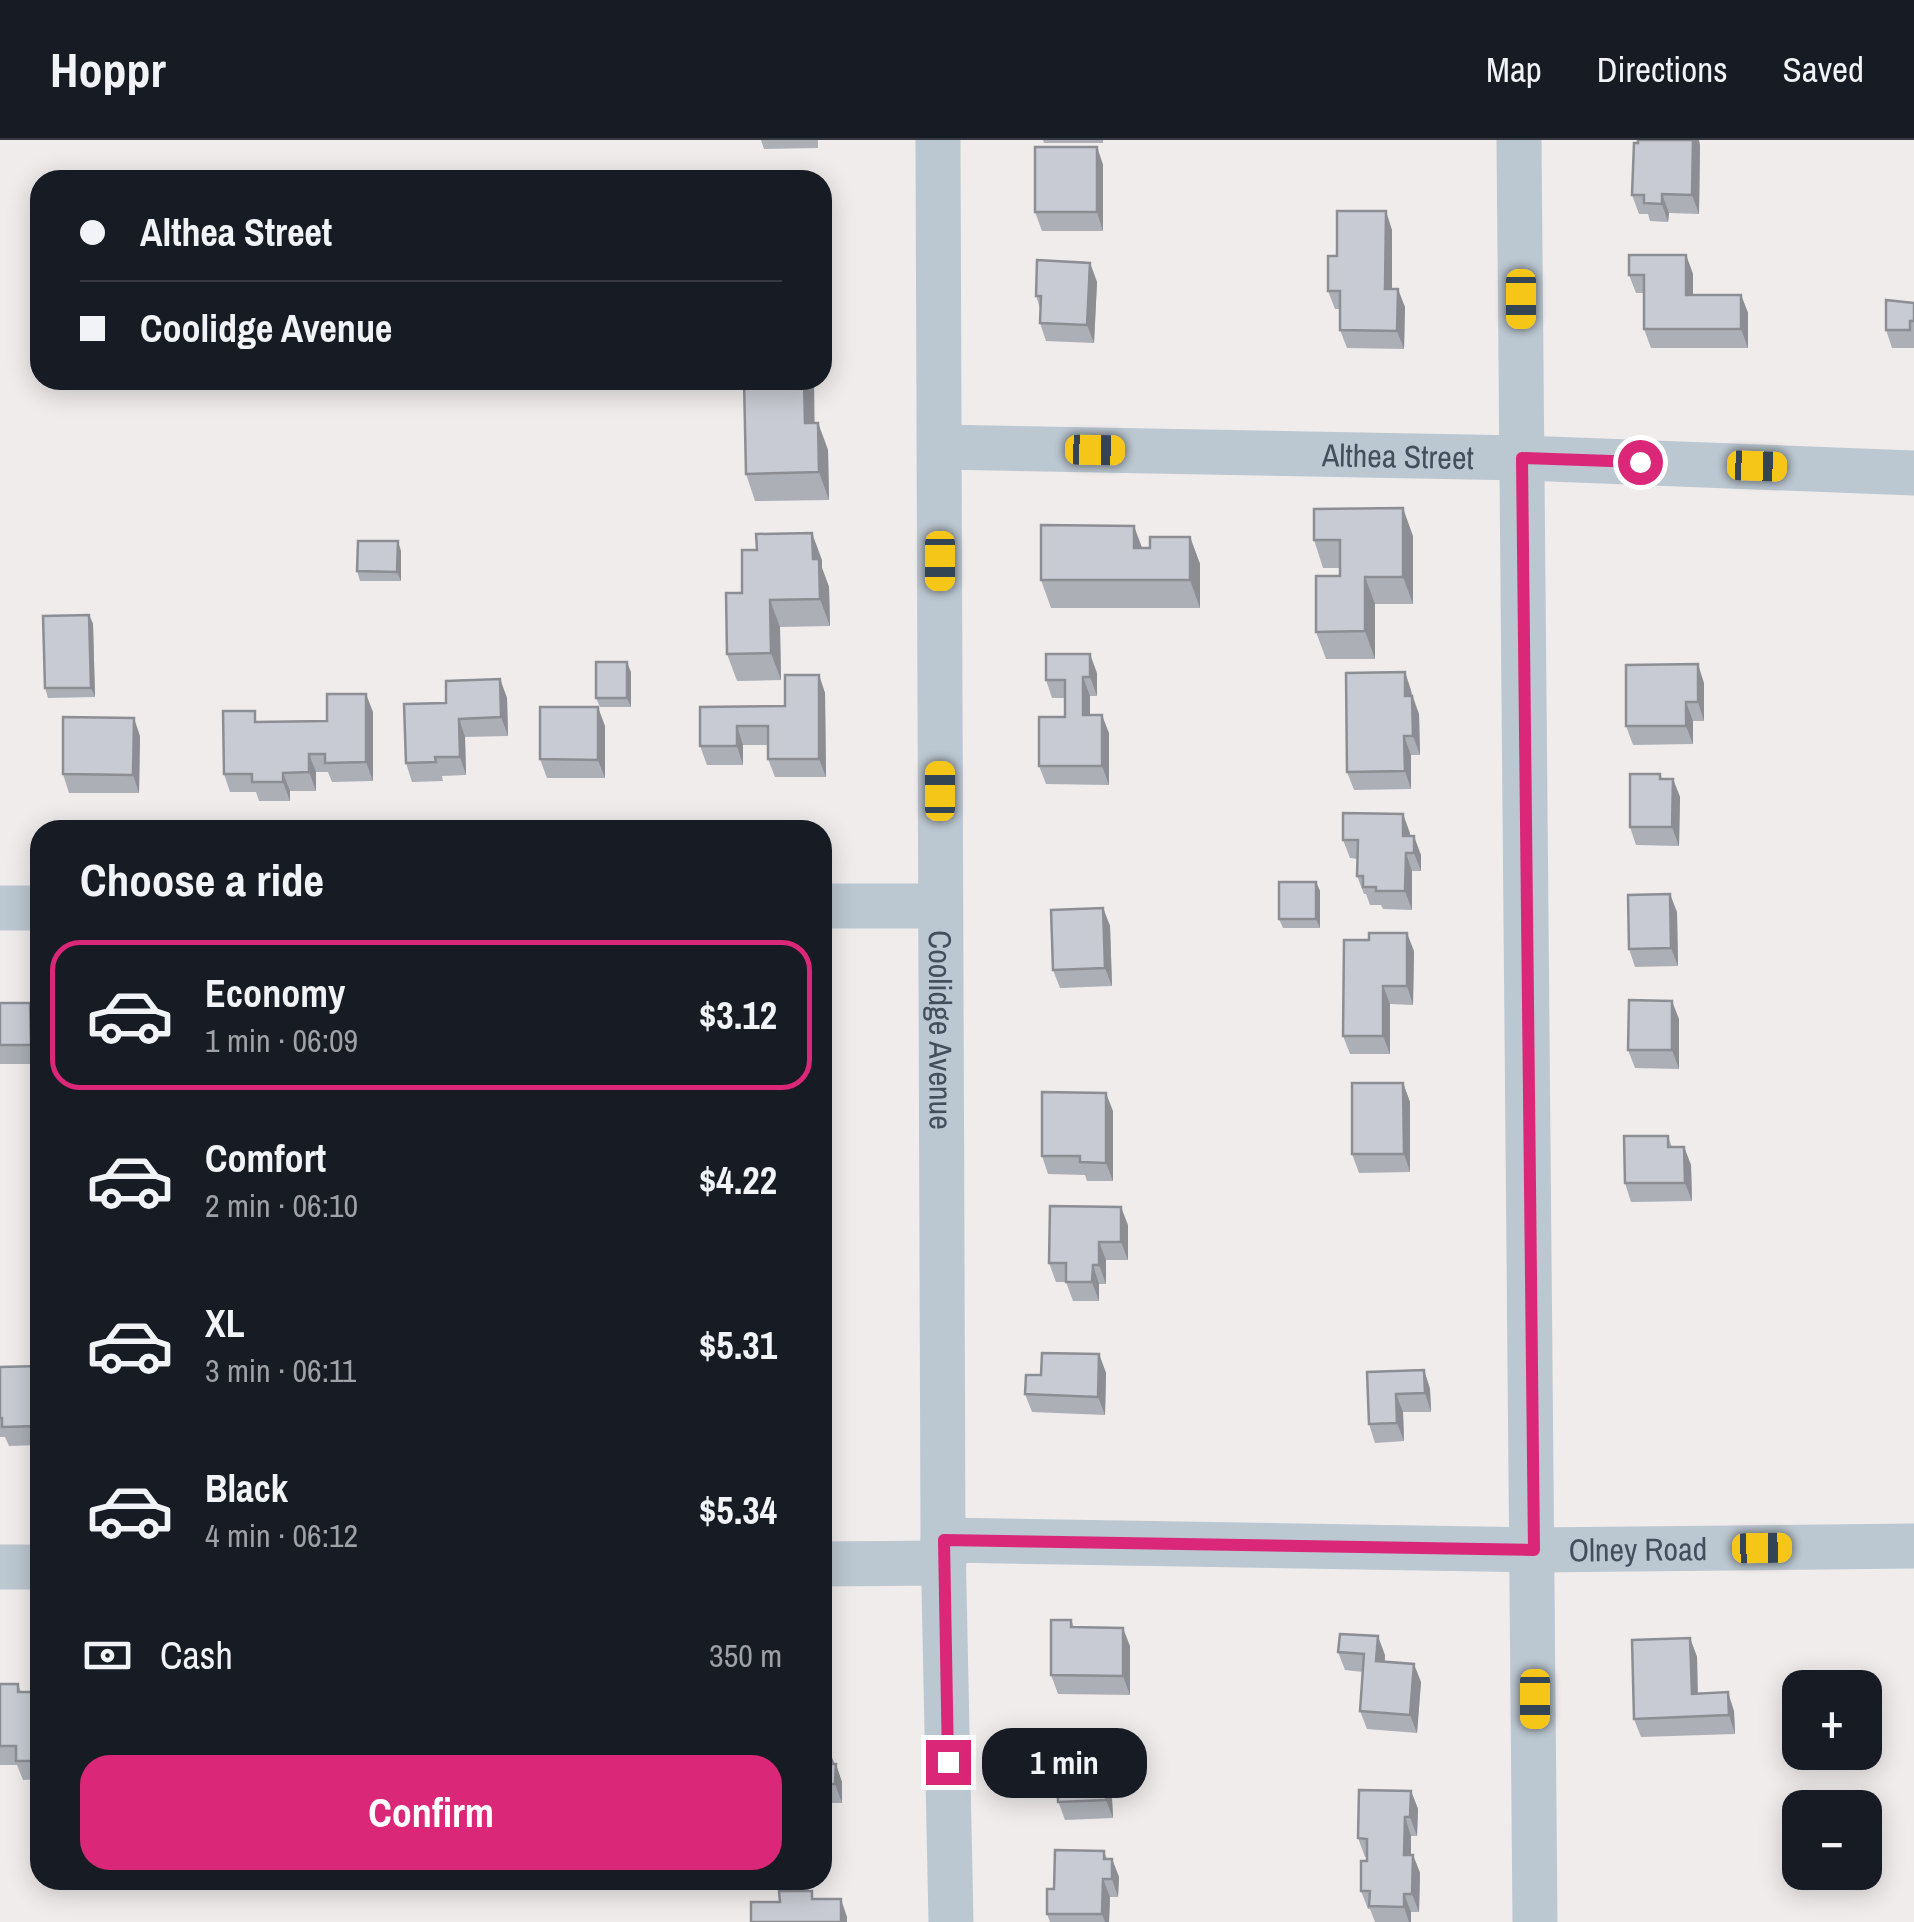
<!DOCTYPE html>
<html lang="en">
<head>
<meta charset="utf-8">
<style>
	body { margin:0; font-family:"Archivo Narrow",sans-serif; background:#242831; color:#f1f3f6; height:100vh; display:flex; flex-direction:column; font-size:38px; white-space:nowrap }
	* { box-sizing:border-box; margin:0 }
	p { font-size:32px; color:#9ea1a6 }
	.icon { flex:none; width:55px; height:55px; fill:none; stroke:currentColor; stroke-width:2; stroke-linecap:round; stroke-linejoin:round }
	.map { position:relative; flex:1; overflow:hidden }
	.drawer { position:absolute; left:30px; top:680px; width:802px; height:1070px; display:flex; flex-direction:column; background:#171b24; border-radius:30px; box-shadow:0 5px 25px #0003 }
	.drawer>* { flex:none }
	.guide { position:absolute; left:30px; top:30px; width:802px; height:220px; border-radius:30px; box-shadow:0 5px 25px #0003; display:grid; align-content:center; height:220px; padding:0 50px; background:#171b24 }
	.controls { position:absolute; left:1782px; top:1530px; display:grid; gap:20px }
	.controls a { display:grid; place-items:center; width:100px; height:100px; border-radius:20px; background:#171b24; box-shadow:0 5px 25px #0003; font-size:50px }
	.end { position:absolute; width:45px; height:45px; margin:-22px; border:12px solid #db2777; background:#fff; box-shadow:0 0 0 5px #fff }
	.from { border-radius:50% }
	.bubble { position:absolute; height:70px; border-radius:30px; background:#171b24; box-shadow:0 5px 25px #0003; font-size:32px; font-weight:700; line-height:70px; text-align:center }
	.car { position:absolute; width:30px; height:60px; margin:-30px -15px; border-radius:12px; box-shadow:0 0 8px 2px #0007; background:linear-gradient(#f5c518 24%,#345 0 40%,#f5c518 0 76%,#345 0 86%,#f5c518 0) }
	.guide b { display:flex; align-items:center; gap:35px; height:95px; font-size:38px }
	.guide b+b { border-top:2px solid #363941 }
	.guide i { width:25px; height:25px; background:#f1f3f6 }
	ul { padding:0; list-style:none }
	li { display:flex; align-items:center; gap:30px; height:150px; margin:0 20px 15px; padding:0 30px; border:5px solid transparent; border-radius:30px }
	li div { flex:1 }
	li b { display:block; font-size:38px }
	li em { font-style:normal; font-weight:700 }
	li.current { border-color:#db2777 }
	li>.icon { width:90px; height:90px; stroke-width:1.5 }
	h2 { padding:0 50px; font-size:45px; line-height:120px }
	.pay { display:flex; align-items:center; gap:25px; height:110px; padding:0 50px; font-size:38px }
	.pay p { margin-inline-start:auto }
	.primary-button { display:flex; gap:20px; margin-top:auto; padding:20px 50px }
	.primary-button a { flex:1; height:115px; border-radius:30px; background:#db2777; color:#fff; font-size:40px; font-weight:700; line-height:115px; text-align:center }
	header { display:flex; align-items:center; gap:60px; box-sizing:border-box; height:140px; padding:0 50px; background:#171b24; border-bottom:2px solid #363941 }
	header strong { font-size:48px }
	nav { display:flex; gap:55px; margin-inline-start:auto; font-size:35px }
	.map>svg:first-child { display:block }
</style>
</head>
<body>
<header>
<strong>Hoppr</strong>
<nav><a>Map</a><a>Directions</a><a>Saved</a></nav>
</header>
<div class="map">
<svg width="1914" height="1782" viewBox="0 0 1914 1782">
	<rect width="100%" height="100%" fill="#f0ecec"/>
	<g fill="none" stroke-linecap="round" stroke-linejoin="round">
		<g stroke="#bbc7d1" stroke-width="45">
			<path id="s1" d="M 938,0 L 943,1400 L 951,1782"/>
			<polyline points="1519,0 1535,1782"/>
			<path id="s2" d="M 940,307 L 1522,318 L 1914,333"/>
			<polyline points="822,766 940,766"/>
			<polyline points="0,768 40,768"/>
			<path id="s3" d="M 943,1400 L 1534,1410 L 1914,1406"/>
			<polyline points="822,1424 944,1423"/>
			<polyline points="0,1427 40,1427"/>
		</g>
	</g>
	<g fill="#acafb5">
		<polygon points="761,0 818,0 818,8 764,9"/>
		<polygon points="1043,0 1103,0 1103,3 1044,3"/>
		<polygon points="1700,5 1699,74 1669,73 1668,82 1650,81 1648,74 1639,74 1632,55"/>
		<polygon points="1097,7 1103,25 1103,91 1042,91 1035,72"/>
		<polygon points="1392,90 1392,149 1405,167 1404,209 1347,208 1340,190 1340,169 1335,169 1328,151 1337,116"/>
		<polygon points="1686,115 1693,134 1693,155 1741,155 1748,173 1748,208 1651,208 1644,189 1644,153 1636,153 1629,135"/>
		<polygon points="1090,123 1097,142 1094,203 1046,201 1040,183 1040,168 1036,156"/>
		<polygon points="1914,163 1914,208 1892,208 1886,190"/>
		<polygon points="814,240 814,283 818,283 828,310 829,360 755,361 746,334"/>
		<polygon points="1413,396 1413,464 1375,464 1375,519 1326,519 1316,492 1340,436 1340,428 1323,428 1314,400"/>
		<polygon points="1190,397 1200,424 1200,468 1051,468 1041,440 1142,408 1150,408"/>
		<polygon points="401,411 401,441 360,441 357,431"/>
		<polygon points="822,420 822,428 829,447 830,486 780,487 781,540 737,541 727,514 742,453"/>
		<polygon points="89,475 93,484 95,557 48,558 45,548"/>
		<polygon points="631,532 631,567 600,567 596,558"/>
		<polygon points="1405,532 1419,574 1420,615 1411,615 1411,649 1354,650 1347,632"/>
		<polygon points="1097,533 1097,556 1090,556 1090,575 1109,593 1109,645 1046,644 1039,626 1065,577 1065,558 1052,558 1046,540"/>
		<polygon points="819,535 825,553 826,637 775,637 768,619 768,605 743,605 743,625 707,625 700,606 700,567 785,566"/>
		<polygon points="500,539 507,558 508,596 465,597 466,635 442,636 443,641 412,642 406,623 446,563"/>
		<polygon points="1704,543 1704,581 1693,581 1693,604 1633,605 1626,586"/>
		<polygon points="373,572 373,641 332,642 328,632 316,632 316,651 290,651 290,661 259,661 256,652 230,652 224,634 259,582 327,581"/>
		<polygon points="605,586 605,638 547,638 540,619"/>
		<polygon points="140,596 139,653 69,653 63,634"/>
		<polygon points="1660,634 1662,639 1673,639 1680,657 1679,706 1636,705 1630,687"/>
		<polygon points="1403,674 1410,696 1421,715 1421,731 1412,731 1412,770 1383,769 1381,765 1370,765 1366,754 1364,754 1357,736 1357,719 1350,718 1343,700"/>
		<polygon points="1316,742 1320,751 1320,788 1283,788 1279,779"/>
		<polygon points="1103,768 1110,786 1112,846 1060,848 1053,830"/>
		<polygon points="1677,772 1678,826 1635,827 1629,809"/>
		<polygon points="1344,800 1414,811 1413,865 1390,864 1390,914 1350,914 1343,896"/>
		<polygon points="0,863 37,881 38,924 0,924"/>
		<polygon points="1679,879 1679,929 1635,928 1628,910"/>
		<polygon points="1403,943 1410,962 1410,1032 1359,1033 1352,1014"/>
		<polygon points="1113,971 1113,1041 1087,1041 1085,1035 1048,1034 1042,1016"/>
		<polygon points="1668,996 1672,1007 1684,1007 1691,1025 1692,1061 1631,1062 1625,1043"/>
		<polygon points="1128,1085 1128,1120 1106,1120 1106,1144 1099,1144 1099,1161 1073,1161 1066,1142 1056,1142 1049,1123"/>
		<polygon points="1099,1214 1106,1233 1105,1275 1032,1272 1025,1254"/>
		<polygon points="40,1226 40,1305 9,1306 5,1297 0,1297 0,1227"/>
		<polygon points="1424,1230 1430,1249 1431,1272 1403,1272 1404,1301 1375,1303 1369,1284 1367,1232"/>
		<polygon points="1071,1480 1074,1487 1130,1506 1130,1555 1058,1554 1051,1535"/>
		<polygon points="1690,1498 1697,1517 1698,1554 1734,1571 1735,1594 1641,1597 1634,1579"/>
		<polygon points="1338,1512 1385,1515 1385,1522 1421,1542 1417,1593 1367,1589 1360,1571 1363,1532 1345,1530"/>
		<polygon points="822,1514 828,1528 828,1566 822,1566"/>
		<polygon points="0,1544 18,1544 21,1552 40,1552 40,1639 23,1640 17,1625 0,1625"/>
		<polygon points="822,1605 827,1605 842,1642 842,1663 832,1663 832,1698 822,1698"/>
		<polygon points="1060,1615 1110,1618 1113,1678 1065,1680 1050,1639"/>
		<polygon points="1411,1651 1418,1669 1417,1696 1411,1696 1411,1715 1413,1715 1420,1733 1419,1772 1411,1772 1411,1782 1375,1782 1370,1769 1368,1769 1361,1751 1367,1717 1365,1717 1358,1698"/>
		<polygon points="1104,1711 1107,1719 1112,1719 1119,1737 1118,1757 1110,1757 1109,1782 1050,1782 1047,1774 1054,1749"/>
	</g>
	<g fill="#8c8e94">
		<polygon points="1693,0 1699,0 1700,5 1699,74 1692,55"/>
		<polygon points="1097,7 1103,25 1103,91 1097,72"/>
		<polygon points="1662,54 1669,73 1668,82 1662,64"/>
		<polygon points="1386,71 1392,90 1392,167 1385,149"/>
		<polygon points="1686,115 1693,134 1693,173 1686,155"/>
		<polygon points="1090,123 1097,142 1094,203 1087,185"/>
		<polygon points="1398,149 1405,167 1404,209 1397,191"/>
		<polygon points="1741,155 1748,173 1748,208 1741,189"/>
		<polygon points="804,240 814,240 815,310 805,283"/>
		<polygon points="818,283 828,310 829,360 819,332"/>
		<polygon points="1403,368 1413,396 1413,464 1403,437"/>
		<polygon points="1134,386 1144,413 1134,408"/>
		<polygon points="812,393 822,420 822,428 829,447 830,486 820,459 813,419"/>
		<polygon points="1190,397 1200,424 1200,468 1190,440"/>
		<polygon points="398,401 401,411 401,441 397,432"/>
		<polygon points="1365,437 1375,464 1375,519 1365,491"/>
		<polygon points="770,460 780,487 781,540 771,513"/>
		<polygon points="89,475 93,484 95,557 91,548"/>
		<polygon points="1090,514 1097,533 1097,556 1090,537"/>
		<polygon points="627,522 631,532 631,567 627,558"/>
		<polygon points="1698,524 1704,543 1704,581 1698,562"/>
		<polygon points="1405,532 1411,551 1412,574 1405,556"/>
		<polygon points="819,535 825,553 826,637 819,619"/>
		<polygon points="1083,537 1090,556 1090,593 1083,575"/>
		<polygon points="500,539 507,558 508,596 501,577"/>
		<polygon points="366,554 373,572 373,641 366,622"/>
		<polygon points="1412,556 1419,574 1420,615 1413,596"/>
		<polygon points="1686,562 1693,581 1693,604 1686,586"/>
		<polygon points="598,567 605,586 605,638 598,620"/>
		<polygon points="1102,575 1109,593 1109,645 1102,626"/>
		<polygon points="134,578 140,596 139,653 133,635"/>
		<polygon points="459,579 465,597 466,635 460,617"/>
		<polygon points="737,586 743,605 743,625 737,606"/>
		<polygon points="1404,596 1411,615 1411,649 1405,631"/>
		<polygon points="309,614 316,632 316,651 309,632"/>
		<polygon points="283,633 290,651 290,661 283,642"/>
		<polygon points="1673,639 1680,657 1679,706 1672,687"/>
		<polygon points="1403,674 1410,693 1409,714 1403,696"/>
		<polygon points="1414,696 1421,715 1421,731 1414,713"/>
		<polygon points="1406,713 1412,731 1412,770 1405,751"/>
		<polygon points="1316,742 1320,751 1320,788 1316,779"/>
		<polygon points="1670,754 1677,772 1678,826 1671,808"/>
		<polygon points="1103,768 1110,786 1112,846 1105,828"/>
		<polygon points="1407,793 1414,811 1413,865 1407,846"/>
		<polygon points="1383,846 1390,864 1390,914 1383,896"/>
		<polygon points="1672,861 1679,879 1679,929 1672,910"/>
		<polygon points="30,863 37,881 38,924 31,905"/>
		<polygon points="1403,943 1410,962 1410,1032 1404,1014"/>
		<polygon points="1106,953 1113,971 1113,1041 1106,1023"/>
		<polygon points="823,990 824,1090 822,1085"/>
		<polygon points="1684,1007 1691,1025 1692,1061 1685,1043"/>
		<polygon points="1121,1067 1128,1085 1128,1120 1121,1102"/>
		<polygon points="1099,1102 1106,1120 1106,1144 1099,1125"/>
		<polygon points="1093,1125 1099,1144 1099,1161 1092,1142"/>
		<polygon points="1099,1214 1106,1233 1105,1275 1098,1257"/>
		<polygon points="1424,1230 1430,1249 1431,1272 1425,1253"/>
		<polygon points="822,1254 825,1261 826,1298 822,1287"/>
		<polygon points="1396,1254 1403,1272 1404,1301 1397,1283"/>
		<polygon points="1123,1488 1130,1506 1130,1555 1123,1536"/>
		<polygon points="1378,1496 1385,1515 1383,1540 1376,1521"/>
		<polygon points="1690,1498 1697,1517 1698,1572 1692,1554"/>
		<polygon points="822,1514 828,1528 828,1566 822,1550"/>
		<polygon points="1414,1524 1421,1542 1417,1593 1410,1575"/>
		<polygon points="1728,1552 1734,1571 1735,1594 1729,1575"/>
		<polygon points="1103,1600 1110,1618 1113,1678 1106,1660"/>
		<polygon points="827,1605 834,1623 827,1624"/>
		<polygon points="836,1624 842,1642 842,1663 835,1644"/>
		<polygon points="825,1644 832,1663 832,1698 825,1679"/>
		<polygon points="1411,1651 1418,1669 1417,1696 1410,1677"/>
		<polygon points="1405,1677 1411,1696 1411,1733 1404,1715"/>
		<polygon points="1413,1715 1420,1733 1419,1772 1412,1754"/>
		<polygon points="1112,1719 1119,1737 1118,1757 1112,1739"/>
		<polygon points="1103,1739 1110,1757 1109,1782 1105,1782 1102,1774"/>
		<polygon points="1404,1754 1411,1772 1411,1782 1409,1782 1404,1767"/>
		<polygon points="841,1759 847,1777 847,1782 841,1782"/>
	</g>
	<g fill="#c8cbd3" stroke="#8c8e94" stroke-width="2.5">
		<polygon points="1638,0 1693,0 1692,55 1662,54 1662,64 1644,63 1644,55 1632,55 1634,3 1638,3"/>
		<rect x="1035" y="7" width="62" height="65"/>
		<polygon points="1337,71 1386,71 1385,149 1398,149 1397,191 1340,190 1340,151 1328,151 1328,116 1337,116"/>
		<polygon points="1629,115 1686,115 1686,155 1741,155 1741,189 1644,189 1644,135 1629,135"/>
		<polygon points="1037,120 1090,123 1087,185 1040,183 1041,156 1036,156"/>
		<polygon points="1886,160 1914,163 1914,181 1910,181 1910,190 1886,190"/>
		<polygon points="744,240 804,240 805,283 818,283 819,332 746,334"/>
		<polygon points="1403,368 1403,437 1365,437 1365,491 1316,492 1316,436 1340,436 1340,400 1314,400 1314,369"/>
		<polygon points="1041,385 1134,386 1134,408 1150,408 1150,397 1190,397 1190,440 1041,440"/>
		<polygon points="812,393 813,419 819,419 820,459 770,460 771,513 727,514 726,453 742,453 742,410 757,410 756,394"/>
		<polygon points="358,401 398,401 397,432 357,431"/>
		<polygon points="89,475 91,548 45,548 43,476"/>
		<polygon points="1046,514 1090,514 1090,537 1083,537 1083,575 1102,575 1102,626 1039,626 1039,577 1065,577 1065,540 1046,540"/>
		<rect x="596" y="522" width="31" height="36"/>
		<polygon points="1698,524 1698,562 1686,562 1686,586 1626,586 1626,525"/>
		<polygon points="1405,532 1405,556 1412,556 1413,596 1404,596 1405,631 1347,632 1346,533"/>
		<polygon points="785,535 819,535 819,619 768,619 768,586 737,586 737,606 700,606 700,567 785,566"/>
		<polygon points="500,539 501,577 459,579 460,617 435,617 436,622 406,623 404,564 446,563 446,541"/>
		<polygon points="327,554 366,554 366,622 325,623 325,614 309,614 309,632 283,633 283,642 252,642 252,634 224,634 223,571 255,571 255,582 327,581"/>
		<polygon points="540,567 598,567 598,620 540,619"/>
		<polygon points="63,577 134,578 133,635 63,634"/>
		<polygon points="1630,634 1660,634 1660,639 1673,639 1672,687 1630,687"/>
		<polygon points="1343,673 1403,674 1403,696 1414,696 1414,713 1406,713 1405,751 1376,751 1376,747 1363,747 1363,736 1357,736 1358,700 1343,700"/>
		<rect x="1279" y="742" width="37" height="37"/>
		<polygon points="1670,754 1671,808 1629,809 1628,755"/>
		<polygon points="1103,768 1105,828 1053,830 1051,770"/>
		<polygon points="1369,793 1407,793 1407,846 1383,846 1383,896 1343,896 1344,800 1369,800"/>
		<polygon points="1629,860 1672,861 1672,910 1628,910"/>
		<polygon points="0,863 30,863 31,905 0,905"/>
		<polygon points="1352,943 1403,943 1404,1014 1352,1014"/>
		<polygon points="1042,952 1106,953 1106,1023 1080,1022 1080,1016 1042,1016"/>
		<polygon points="1624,996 1668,996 1668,1007 1684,1007 1685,1043 1625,1043"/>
		<polygon points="1050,1066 1121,1067 1121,1102 1099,1102 1099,1125 1093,1125 1092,1142 1066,1142 1066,1123 1049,1123"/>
		<polygon points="1042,1213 1099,1214 1098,1257 1025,1254 1026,1235 1041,1235"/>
		<polygon points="40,1226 40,1286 2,1287 2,1278 0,1278 0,1227"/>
		<polygon points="1424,1230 1425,1253 1396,1254 1397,1283 1369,1284 1367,1232"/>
		<polygon points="1051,1480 1071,1480 1071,1487 1123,1488 1123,1536 1051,1535"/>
		<polygon points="1340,1494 1378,1496 1376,1521 1414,1524 1410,1575 1360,1571 1364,1514 1338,1512"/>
		<polygon points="1690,1498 1692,1554 1728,1552 1729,1575 1634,1579 1632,1500"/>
		<polygon points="0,1544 18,1544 18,1552 40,1552 40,1621 16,1621 16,1606 0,1606"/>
		<polygon points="1059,1598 1103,1600 1106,1660 1058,1662 1057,1638 1050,1639 1050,1615 1060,1615"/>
		<polygon points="822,1605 827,1605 827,1624 836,1624 835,1644 825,1644 825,1679 822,1679"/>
		<polygon points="1359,1650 1411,1651 1410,1677 1405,1677 1404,1715 1413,1715 1412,1754 1404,1754 1404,1767 1369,1766 1370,1751 1361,1751 1361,1721 1367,1721 1367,1699 1358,1698"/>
		<polygon points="1055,1710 1104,1711 1104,1719 1112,1719 1112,1739 1103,1739 1102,1774 1047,1774 1047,1749 1054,1749"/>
		<polygon points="779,1751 812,1751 812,1759 841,1759 841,1782 751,1782 751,1762 780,1762"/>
	</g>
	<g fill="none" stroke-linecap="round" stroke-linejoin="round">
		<polyline stroke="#db2777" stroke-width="12" points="948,1622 944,1400 1534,1410 1522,318 1640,322"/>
	</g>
	<g text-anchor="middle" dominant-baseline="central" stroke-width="10" stroke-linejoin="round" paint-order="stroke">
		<g font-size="32" fill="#43505b" stroke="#fff">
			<text stroke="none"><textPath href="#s2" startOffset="458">Althea Street</textPath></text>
			<text stroke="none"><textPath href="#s1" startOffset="890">Coolidge Avenue</textPath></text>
			<text stroke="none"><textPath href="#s3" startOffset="695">Olney Road</textPath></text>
		</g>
	</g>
</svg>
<div class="controls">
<a>+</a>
<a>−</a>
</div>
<i class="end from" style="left:1640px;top:322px"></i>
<i class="end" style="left:948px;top:1622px"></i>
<div class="bubble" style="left:982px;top:1588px;width:165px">1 min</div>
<i class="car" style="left:1521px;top:159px;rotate:180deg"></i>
<i class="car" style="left:1095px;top:310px;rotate:91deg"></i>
<i class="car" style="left:1757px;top:326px;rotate:92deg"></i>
<i class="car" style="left:940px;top:421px;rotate:180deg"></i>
<i class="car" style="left:940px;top:651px;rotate:0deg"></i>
<i class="car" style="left:1762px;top:1408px;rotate:89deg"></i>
<i class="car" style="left:1535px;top:1559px;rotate:180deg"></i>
<div class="guide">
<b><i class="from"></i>Althea Street</b>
<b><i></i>Coolidge Avenue</b>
</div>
<section class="drawer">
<h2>Choose a ride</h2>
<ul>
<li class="current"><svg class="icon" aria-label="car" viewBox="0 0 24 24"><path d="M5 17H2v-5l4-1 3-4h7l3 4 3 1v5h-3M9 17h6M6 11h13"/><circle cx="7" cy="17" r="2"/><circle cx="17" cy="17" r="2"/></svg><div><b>Economy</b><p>1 min · 06:09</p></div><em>$3.12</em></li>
<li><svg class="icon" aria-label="car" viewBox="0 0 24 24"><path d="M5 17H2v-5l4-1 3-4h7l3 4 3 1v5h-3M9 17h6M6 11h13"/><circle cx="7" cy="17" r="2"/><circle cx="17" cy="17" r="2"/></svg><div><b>Comfort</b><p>2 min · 06:10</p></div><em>$4.22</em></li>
<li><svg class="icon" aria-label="car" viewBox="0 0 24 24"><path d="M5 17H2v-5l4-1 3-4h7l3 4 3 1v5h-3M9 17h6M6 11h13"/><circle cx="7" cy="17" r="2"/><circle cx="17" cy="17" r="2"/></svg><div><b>XL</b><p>3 min · 06:11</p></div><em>$5.31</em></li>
<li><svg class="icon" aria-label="car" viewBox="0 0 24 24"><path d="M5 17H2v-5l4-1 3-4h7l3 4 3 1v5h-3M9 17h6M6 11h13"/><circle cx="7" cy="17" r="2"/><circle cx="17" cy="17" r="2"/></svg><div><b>Black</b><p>4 min · 06:12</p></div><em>$5.34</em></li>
</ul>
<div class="pay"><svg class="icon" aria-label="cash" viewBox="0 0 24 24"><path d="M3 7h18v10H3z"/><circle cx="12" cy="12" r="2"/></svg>Cash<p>350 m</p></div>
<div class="primary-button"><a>Confirm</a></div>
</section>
</div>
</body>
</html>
